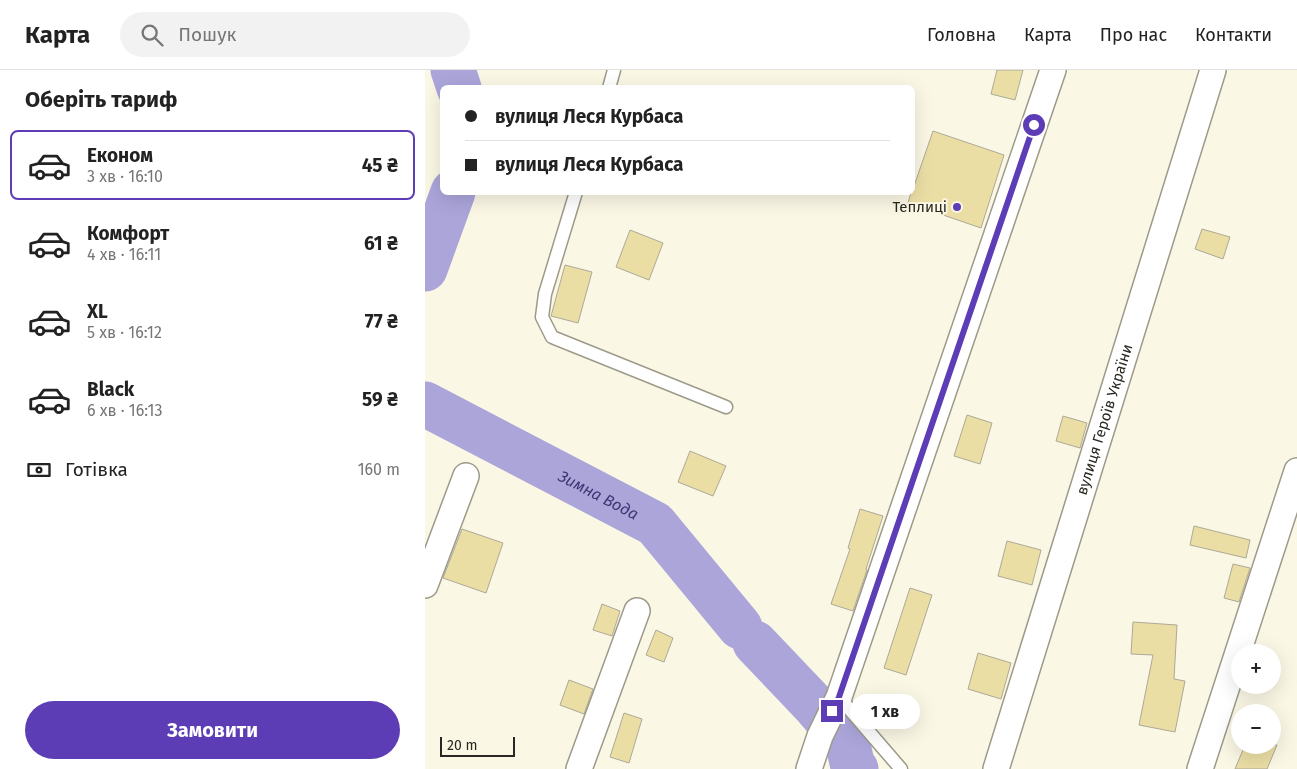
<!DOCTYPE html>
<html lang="uk">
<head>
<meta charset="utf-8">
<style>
	body { margin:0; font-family:"Fira Sans",sans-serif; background:#f2f2f2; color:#222; height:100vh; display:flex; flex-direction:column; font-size:19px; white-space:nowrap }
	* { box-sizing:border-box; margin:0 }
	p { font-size:16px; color:#767676 }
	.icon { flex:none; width:28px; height:28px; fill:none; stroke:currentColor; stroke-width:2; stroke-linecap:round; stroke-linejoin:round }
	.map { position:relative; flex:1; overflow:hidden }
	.panel { display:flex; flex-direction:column; background:#fff; width:425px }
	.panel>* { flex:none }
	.guide { position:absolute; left:15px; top:15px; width:475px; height:110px; border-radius:8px; box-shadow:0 5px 20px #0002; display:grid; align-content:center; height:110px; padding:0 25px; background:#fff }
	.buttons { position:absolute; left:806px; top:574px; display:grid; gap:10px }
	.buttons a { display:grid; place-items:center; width:50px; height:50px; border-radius:50%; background:#fff; box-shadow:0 5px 20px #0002; font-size:25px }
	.scale { position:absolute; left:15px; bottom:12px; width:75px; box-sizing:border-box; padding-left:5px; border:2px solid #292721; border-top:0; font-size:14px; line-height:18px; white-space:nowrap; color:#292721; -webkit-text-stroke:4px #fbf7e5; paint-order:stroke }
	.end { position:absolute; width:22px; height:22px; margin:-11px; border:6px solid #5c3db5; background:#fff; box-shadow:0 0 0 2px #fff }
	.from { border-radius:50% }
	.bubble { position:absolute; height:35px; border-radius:18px; background:#fff; box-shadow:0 5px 20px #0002; font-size:16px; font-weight:700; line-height:35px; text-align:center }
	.guide b { display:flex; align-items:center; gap:18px; height:48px; font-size:19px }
	.guide b+b { border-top:1px solid #e0e0e0 }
	.guide i { width:12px; height:12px; background:#222 }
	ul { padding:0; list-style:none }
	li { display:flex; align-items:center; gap:15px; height:70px; margin:0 10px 8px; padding:0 15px; border:2px solid transparent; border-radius:8px }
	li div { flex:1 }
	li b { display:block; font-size:19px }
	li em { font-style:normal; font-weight:700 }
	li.selected { border-color:#5c3db5 }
	li>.icon { width:45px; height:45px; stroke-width:1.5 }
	h2 { padding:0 25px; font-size:22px; line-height:60px }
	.pay { display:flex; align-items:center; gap:12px; height:55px; padding:0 25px; font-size:19px }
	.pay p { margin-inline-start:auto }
	.cta { display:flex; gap:10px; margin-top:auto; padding:10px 25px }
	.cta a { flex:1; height:58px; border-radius:30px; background:#5c3db5; color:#fff; font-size:20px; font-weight:700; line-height:58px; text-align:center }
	header { display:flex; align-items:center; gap:30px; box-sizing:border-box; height:70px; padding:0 25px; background:#fff; border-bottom:1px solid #e0e0e0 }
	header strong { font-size:24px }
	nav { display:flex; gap:28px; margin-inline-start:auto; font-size:18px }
	.search { width:350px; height:45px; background:#f2f2f2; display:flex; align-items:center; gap:12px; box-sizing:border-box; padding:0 18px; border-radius:28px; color:#767676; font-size:19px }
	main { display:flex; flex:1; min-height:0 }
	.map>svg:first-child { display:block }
</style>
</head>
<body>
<header>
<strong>Карта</strong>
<div class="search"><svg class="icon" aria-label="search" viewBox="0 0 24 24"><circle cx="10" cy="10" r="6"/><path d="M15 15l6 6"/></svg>Пошук</div>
<nav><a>Головна</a><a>Карта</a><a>Про нас</a><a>Контакти</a></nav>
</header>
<main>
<section class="panel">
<h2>Оберіть тариф</h2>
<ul>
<li class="selected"><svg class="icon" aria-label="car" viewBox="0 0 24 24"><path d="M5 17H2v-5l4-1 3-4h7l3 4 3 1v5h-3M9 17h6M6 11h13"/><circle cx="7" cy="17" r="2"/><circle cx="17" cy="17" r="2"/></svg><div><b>Економ</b><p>3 хв · 16:10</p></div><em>45 ₴</em></li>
<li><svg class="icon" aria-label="car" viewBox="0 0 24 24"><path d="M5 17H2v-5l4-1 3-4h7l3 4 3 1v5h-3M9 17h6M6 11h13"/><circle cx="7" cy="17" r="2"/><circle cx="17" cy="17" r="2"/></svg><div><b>Комфорт</b><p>4 хв · 16:11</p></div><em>61 ₴</em></li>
<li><svg class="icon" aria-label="car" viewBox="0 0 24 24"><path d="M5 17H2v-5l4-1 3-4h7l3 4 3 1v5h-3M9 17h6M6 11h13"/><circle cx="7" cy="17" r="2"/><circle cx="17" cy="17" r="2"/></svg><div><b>XL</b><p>5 хв · 16:12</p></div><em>77 ₴</em></li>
<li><svg class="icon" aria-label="car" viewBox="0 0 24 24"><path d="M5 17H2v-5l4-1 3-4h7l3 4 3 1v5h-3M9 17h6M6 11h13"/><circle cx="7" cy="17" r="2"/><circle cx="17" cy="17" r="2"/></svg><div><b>Black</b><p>6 хв · 16:13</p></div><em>59 ₴</em></li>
</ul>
<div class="pay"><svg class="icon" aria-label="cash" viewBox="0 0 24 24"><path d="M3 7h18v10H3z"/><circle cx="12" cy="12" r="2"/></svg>Готівка<p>160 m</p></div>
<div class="cta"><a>Замовити</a></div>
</section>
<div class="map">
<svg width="872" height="699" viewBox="0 0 872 699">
	<rect width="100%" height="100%" fill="#fbf7e5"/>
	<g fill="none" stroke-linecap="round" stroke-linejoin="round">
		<g stroke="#aba5da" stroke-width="45">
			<polyline points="28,0 34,18"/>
			<polyline points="0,199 28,122"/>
			<path id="s1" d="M 0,334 L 230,454 L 315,557"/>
			<polyline points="330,573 389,635 423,675 428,697 431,699"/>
		</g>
	</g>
	<g fill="#ebdea5" stroke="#aca998">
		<polygon points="572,0 598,0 590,30 566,24"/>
		<polygon points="508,61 579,85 556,158 483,133 486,122 488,122 488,119"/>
		<polygon points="777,159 805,167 798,189 770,179"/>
		<polygon points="205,160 238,173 224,210 191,197"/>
		<polygon points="140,195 167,202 153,253 126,246"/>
		<polygon points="542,345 567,353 555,394 529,386"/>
		<polygon points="638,346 662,353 655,378 631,371"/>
		<polygon points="265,381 301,396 288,426 253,412"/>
		<polygon points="435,439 458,446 441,499 442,500 428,541 406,534 425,479 423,478"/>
		<polygon points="769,456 825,470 821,488 765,475"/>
		<polygon points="37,459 78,473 61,523 18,508"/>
		<polygon points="582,471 616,480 607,515 573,506"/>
		<polygon points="808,494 825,498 814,532 799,528"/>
		<polygon points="485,518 507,525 481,605 459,598"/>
		<polygon points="177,534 195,541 187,566 168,560"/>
		<polygon points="708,552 752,555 749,609 760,611 750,662 714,655 728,585 706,584"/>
		<polygon points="231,560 248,568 239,592 221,585"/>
		<polygon points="553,583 586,593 576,629 543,619"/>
		<polygon points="144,610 168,619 159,644 135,635"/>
		<polygon points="199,643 217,649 204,693 185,687"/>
		<polygon points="820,675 852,675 842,699 810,699"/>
	</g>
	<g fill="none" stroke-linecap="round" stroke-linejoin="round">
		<g stroke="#9d9a89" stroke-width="15">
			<g id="service">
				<polyline points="184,18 189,0"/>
				<polyline points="151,122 120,224 117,247 127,267 301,337"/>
				<polyline points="414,627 476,699"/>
			</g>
		</g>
		<g stroke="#9d9a89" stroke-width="28">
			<g id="minor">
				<polyline points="0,515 41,406"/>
				<polyline points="154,699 212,541"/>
				<polyline points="384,699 395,666 414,627 628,0"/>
				<path id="s2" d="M 571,699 L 788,0"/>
				<polyline points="775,699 872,401"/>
			</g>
		</g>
		<use href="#service" stroke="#fff" stroke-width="12"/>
		<use href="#minor" stroke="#fff" stroke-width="25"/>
	</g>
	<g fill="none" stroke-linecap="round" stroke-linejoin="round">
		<polyline stroke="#5c3db5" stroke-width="6" points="407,641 414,627 609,55"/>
	</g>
	<circle fill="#5c3db5" stroke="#fbf7e5" stroke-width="2" cx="532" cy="137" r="5"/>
	<g text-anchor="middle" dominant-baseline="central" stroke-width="4" stroke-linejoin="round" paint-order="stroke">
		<g font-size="15" fill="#292721" stroke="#fbf7e5" text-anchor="end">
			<text x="522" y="137">Теплиці</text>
		</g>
		<g font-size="15" fill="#292721" stroke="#fbf7e5">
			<text stroke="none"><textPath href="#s2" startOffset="366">вулиця Героїв України</textPath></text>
		</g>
		<g font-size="16" font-style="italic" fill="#413574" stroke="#fbf7e5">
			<text stroke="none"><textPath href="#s1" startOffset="196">Зимна Вода</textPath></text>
		</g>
	</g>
</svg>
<div class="buttons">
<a>+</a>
<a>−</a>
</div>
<div class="scale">20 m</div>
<i class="end from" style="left:609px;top:55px"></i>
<i class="end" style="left:407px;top:641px"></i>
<div class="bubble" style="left:425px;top:624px;width:70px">1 хв</div>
<div class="guide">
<b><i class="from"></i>вулиця Леся Курбаса</b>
<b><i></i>вулиця Леся Курбаса</b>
</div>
</div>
</main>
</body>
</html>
